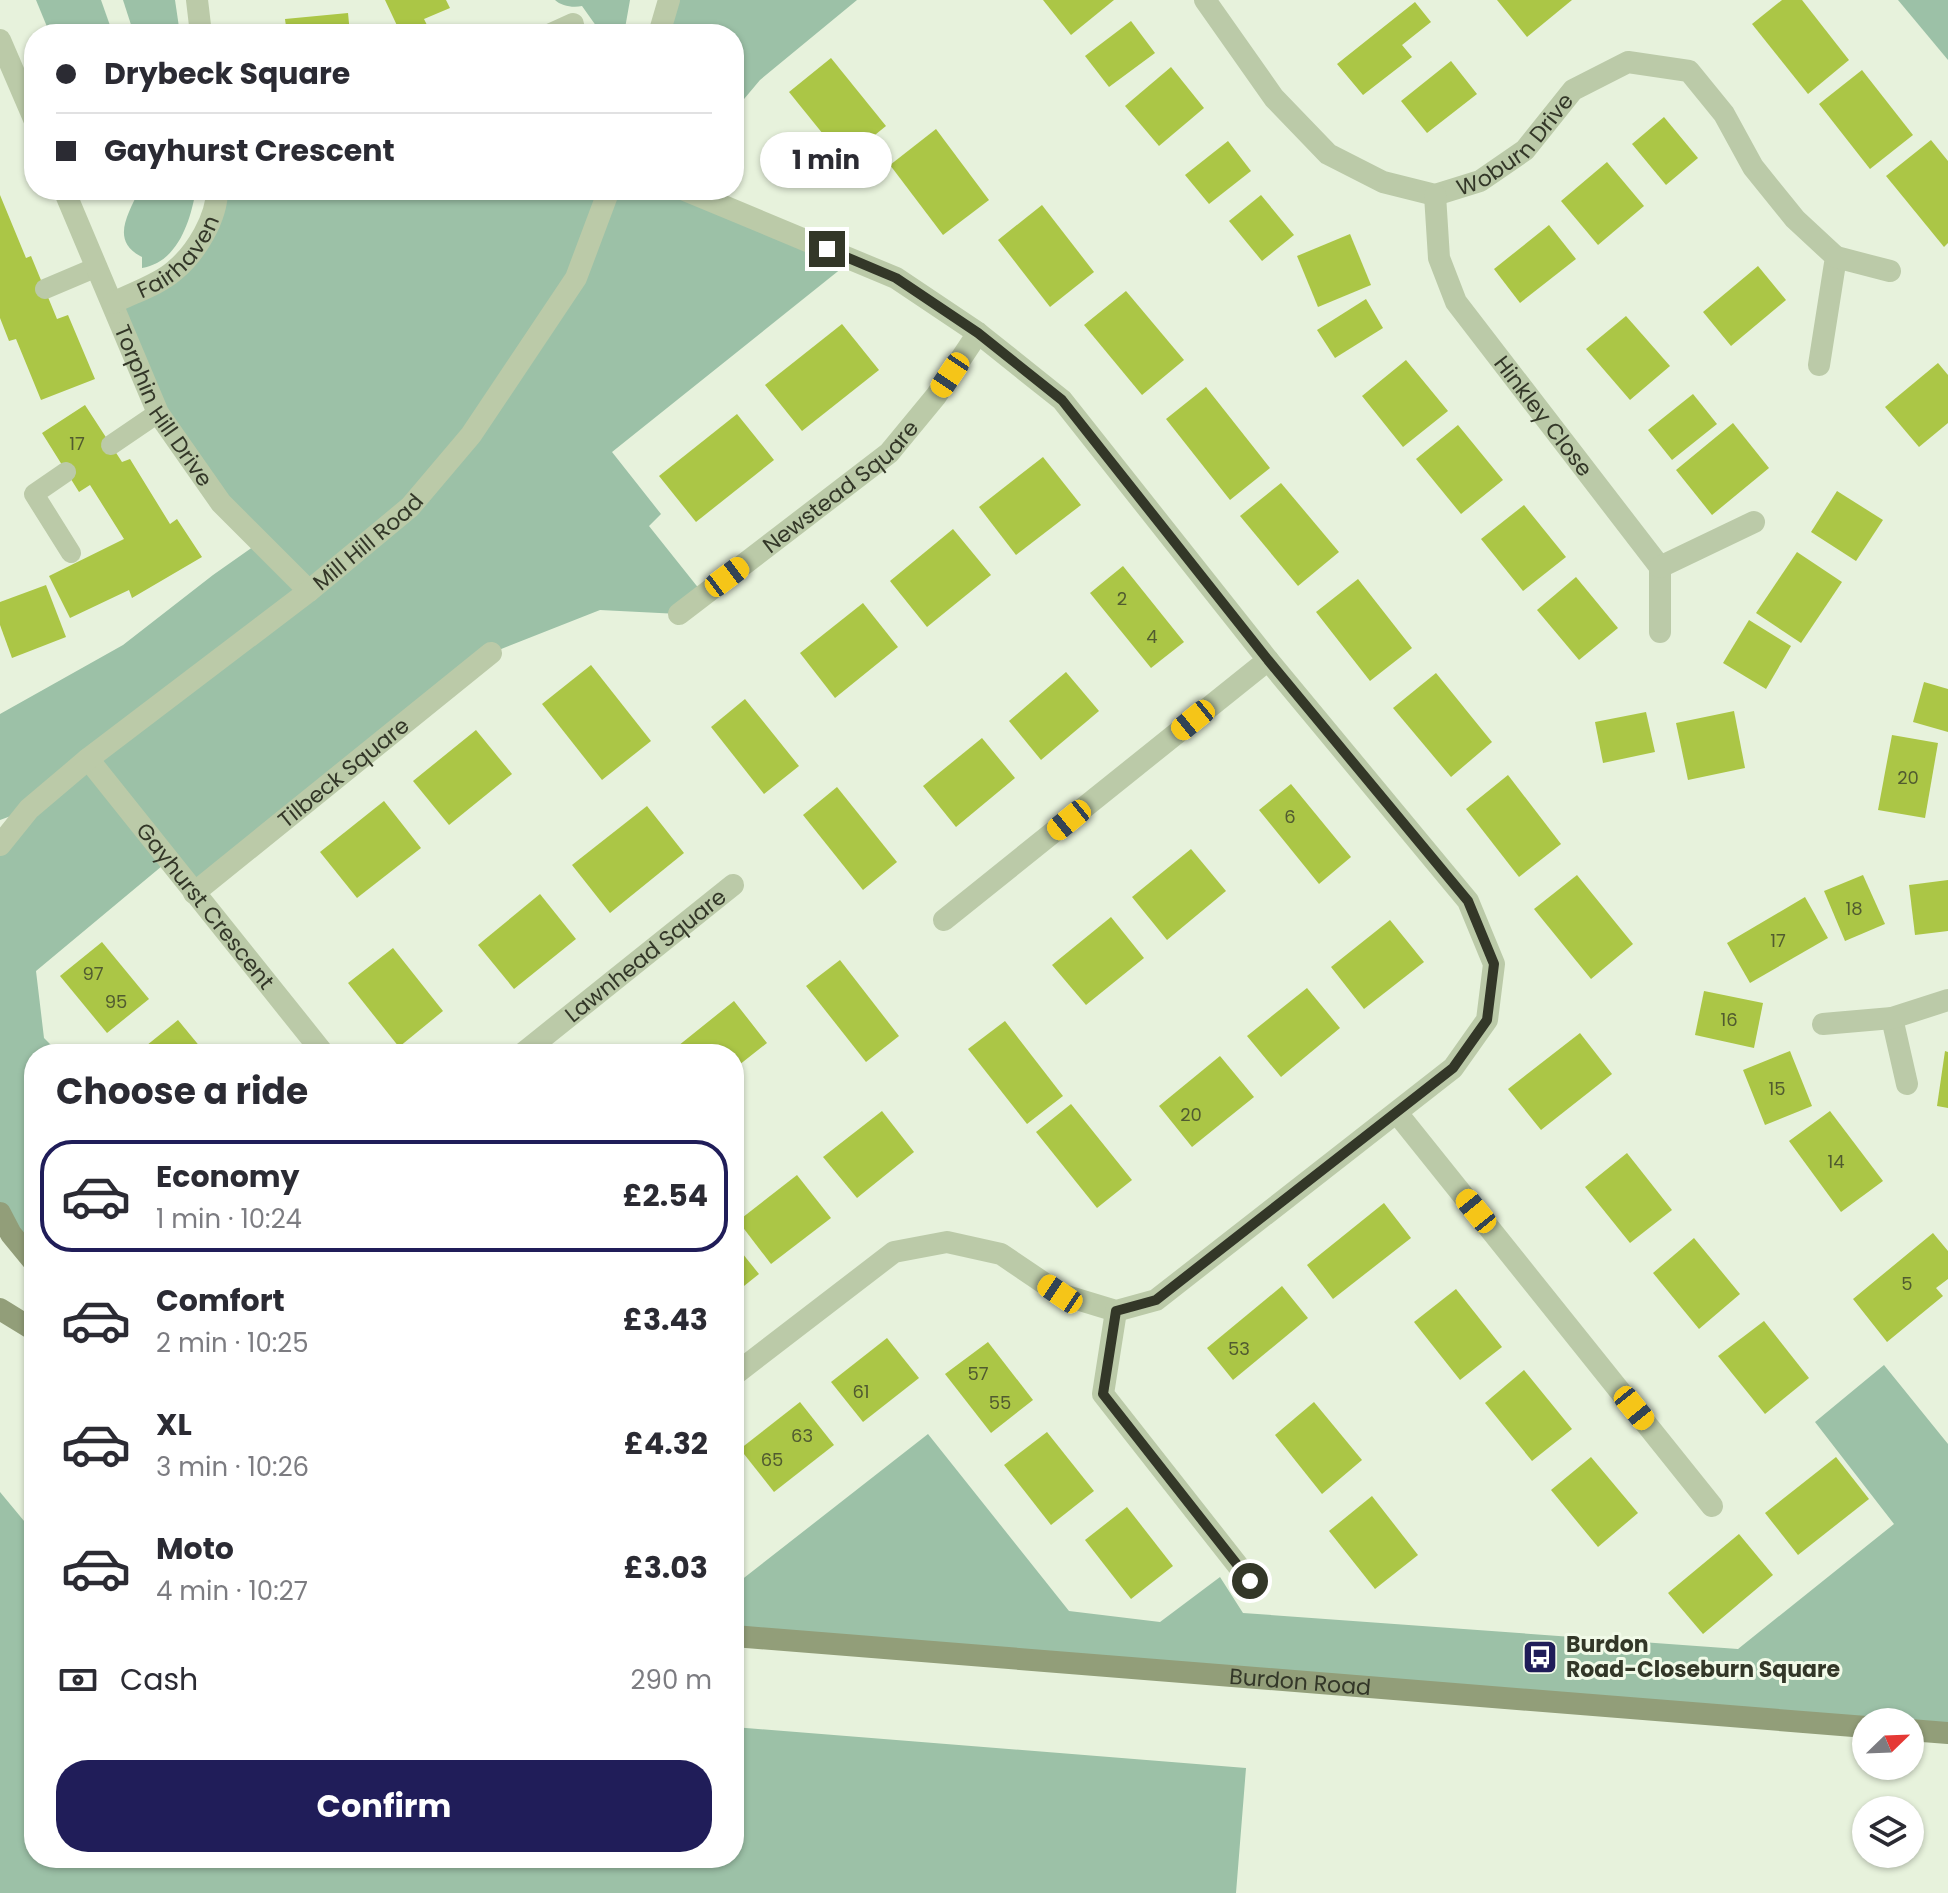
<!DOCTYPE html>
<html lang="en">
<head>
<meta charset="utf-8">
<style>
	body { margin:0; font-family:Poppins,sans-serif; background:#f2f2f3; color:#2b2b33; height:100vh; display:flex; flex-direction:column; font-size:30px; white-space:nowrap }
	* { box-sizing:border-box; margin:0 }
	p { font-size:26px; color:#7c7c81 }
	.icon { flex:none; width:44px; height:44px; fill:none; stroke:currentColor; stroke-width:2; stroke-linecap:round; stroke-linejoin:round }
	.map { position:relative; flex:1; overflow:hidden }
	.panel { position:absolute; left:24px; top:1044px; width:720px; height:824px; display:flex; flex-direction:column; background:#fff; border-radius:32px; box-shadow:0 2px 6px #0004 }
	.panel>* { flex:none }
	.guide { position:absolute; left:24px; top:24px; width:720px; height:176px; border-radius:32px; box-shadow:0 2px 6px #0004; display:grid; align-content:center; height:176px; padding:0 32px; background:#fff }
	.needle { width:52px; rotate:67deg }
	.fabs { position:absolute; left:1852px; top:1708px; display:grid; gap:16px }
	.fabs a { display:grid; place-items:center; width:72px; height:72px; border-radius:50%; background:#fff; box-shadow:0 2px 6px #0004; font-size:40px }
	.end { position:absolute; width:36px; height:36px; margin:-18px; border:10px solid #333728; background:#fff; box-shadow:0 0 0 4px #fff }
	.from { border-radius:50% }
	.bubble { position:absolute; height:56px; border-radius:28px; background:#fff; box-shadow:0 2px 6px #0004; font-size:26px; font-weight:700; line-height:56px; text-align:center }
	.car { position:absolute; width:24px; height:48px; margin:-24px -12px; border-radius:10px; box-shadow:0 0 6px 2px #0007; background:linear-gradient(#f5c518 24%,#345 0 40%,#f5c518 0 76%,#345 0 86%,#f5c518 0) }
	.guide b { display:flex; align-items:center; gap:28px; height:76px; font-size:30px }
	.guide b+b { border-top:2px solid #e1e1e2 }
	.guide i { width:20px; height:20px; background:#2b2b33 }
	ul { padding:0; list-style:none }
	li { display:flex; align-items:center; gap:24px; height:112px; margin:0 16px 12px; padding:0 16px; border:4px solid transparent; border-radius:32px }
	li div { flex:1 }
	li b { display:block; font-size:30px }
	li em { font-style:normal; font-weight:700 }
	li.active { border-color:#201d59 }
	li>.icon { width:72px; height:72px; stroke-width:1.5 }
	h2 { padding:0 32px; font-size:36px; line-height:96px }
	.pay { display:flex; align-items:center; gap:20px; height:88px; padding:0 32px; font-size:30px }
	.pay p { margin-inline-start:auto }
	.action { display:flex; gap:16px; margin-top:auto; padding:16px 32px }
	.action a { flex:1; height:92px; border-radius:32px; background:#201d59; color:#fff; font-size:32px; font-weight:700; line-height:92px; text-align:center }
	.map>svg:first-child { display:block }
</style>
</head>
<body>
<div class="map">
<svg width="1948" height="1893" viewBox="0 0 1948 1893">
	<rect width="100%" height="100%" fill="#e7f2dc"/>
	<g fill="#9cc1a7">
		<polygon points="36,0 101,0 113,34 50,34"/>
		<polygon points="123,0 175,0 180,34 134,34"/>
		<path d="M 555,0 L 630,0 L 624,34 L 594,34 L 599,30 L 582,6 C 573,8 561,6 555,0 Z"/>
		<polygon points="669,0 857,0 760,80 734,111 734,34 659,34"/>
		<polygon points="1898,0 1948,0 1948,60"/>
		<path d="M 139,190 L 196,190 C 190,222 178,262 142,268 L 142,257 C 110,241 128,215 139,190 Z"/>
		<polygon points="279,190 703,190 852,260 612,452 661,514 649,526 704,595 679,614 600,610 491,653 194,893 168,861 36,971 44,1038 60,1054 34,1054 34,1262 0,1213 0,845 27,810 0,820 0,714 123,645 213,575 260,542 158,413 113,303 174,272 217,199 276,198"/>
		<polygon points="1884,1365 1948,1444 1948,1733 1910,1722 1866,1722 734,1636 734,1580 740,1581 928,1434 1069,1611 1160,1622 1220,1577 1243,1613 1738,1649 1894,1524 1815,1422"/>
		<polygon points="0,1492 34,1533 34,1858 734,1858 734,1727 1246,1768 1236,1893 0,1893"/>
	</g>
	<g fill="#abc646">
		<polygon points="385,0 446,0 450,8 424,19 430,31 423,34 401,34"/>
		<polygon points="1043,0 1114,0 1071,35"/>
		<polygon points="1497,0 1572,0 1527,37"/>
		<polygon points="1782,0 1802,0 1849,60 1808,94 1752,24"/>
		<polygon points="1415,2 1431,22 1402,45 1412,57 1363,95 1337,64"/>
		<polygon points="348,13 350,34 287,34 285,19"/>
		<polygon points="1131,21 1155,53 1109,87 1085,56"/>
		<polygon points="831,58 886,126 844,160 789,92"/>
		<polygon points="1451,61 1477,94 1427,133 1401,101"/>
		<polygon points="1171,67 1204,108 1159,146 1125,106"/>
		<polygon points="1862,70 1913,135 1870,169 1819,104"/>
		<polygon points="1664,117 1698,158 1666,185 1632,144"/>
		<polygon points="936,129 989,200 943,235 890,165"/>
		<polygon points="1931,140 1948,161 1948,243 1944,247 1886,176"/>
		<polygon points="1228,141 1251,171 1209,204 1185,175"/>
		<polygon points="1607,162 1644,206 1598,245 1561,201"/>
		<polygon points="0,195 26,258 31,256 57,319 68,315 95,379 41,400 16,339 9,341 0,318"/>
		<polygon points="1261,195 1294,235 1262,261 1229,221"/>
		<polygon points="1042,205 1094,272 1050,307 998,240"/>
		<polygon points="1549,225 1576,259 1520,303 1494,269"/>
		<polygon points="1350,234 1371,285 1318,307 1297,256"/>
		<polygon points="1758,266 1786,300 1731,346 1703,312"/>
		<polygon points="1126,291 1184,360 1142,395 1084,325"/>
		<polygon points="1366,299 1383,328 1335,358 1317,330"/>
		<polygon points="1626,316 1670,366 1630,400 1586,349"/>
		<polygon points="842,324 879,370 802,431 765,385"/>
		<polygon points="1406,360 1448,411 1403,447 1362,396"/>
		<polygon points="1938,363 1948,375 1948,423 1919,447 1885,407"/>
		<polygon points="1206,387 1270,468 1230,500 1166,419"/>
		<polygon points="1693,394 1717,424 1672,460 1648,430"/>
		<polygon points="85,405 122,462 130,459 170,524 177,519 202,557 132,598 129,590 70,618 49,576 124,539 90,485 79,492 42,433"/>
		<polygon points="737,414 774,460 696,522 659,476"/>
		<polygon points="1733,423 1769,468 1712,515 1676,470"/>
		<polygon points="1458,425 1503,480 1461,514 1416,459"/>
		<polygon points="1043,457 1081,505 1016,555 979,507"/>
		<polygon points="1281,483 1339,552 1298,586 1240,516"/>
		<polygon points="1837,491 1883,520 1856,561 1811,532"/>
		<polygon points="1524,505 1566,557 1523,591 1481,539"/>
		<polygon points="953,529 991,575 927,627 890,581"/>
		<polygon points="1797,552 1842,582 1801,643 1756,613"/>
		<polygon points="1123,566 1184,642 1151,668 1090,593"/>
		<polygon points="1576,577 1618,628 1579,660 1537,610"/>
		<polygon points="1358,579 1412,648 1370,681 1316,612"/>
		<polygon points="46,585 66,637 12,658 0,625 0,602"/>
		<polygon points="863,603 898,647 835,698 800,653"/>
		<polygon points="1749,620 1791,646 1766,689 1723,663"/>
		<polygon points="591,665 651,741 602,780 542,704"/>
		<polygon points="1066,672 1099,711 1041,760 1009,721"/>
		<polygon points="1436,673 1492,742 1451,777 1393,708"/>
		<polygon points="1924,682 1948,689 1948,732 1913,722"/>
		<polygon points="745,699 799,766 764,794 711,727"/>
		<polygon points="1734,711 1745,768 1688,780 1676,723"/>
		<polygon points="1646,712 1655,752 1603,763 1595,722"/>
		<polygon points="476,730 512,774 449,825 413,781"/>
		<polygon points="1892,735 1938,743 1925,818 1878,810"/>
		<polygon points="982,738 1015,778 956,827 923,786"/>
		<polygon points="1508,775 1561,844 1519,877 1466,809"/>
		<polygon points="1291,784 1351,857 1319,884 1259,810"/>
		<polygon points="837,787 897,862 863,890 803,815"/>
		<polygon points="384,801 421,848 357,898 320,852"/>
		<polygon points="647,806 684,853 610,913 572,865"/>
		<polygon points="1191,849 1226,891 1167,940 1132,897"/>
		<polygon points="1577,875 1633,944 1591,979 1534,909"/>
		<polygon points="1863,875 1885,924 1845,941 1824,891"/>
		<polygon points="1948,880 1948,931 1915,935 1909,885"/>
		<polygon points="540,894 576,939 514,989 478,945"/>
		<polygon points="1805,897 1828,938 1750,983 1727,943"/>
		<polygon points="1111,917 1144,958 1086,1005 1052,965"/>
		<polygon points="1390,920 1424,962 1364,1009 1331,967"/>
		<polygon points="102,942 149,999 107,1033 60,976"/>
		<polygon points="393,948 443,1011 399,1047 348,983"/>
		<polygon points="840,960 899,1036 866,1062 806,986"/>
		<polygon points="1307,988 1340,1028 1281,1077 1247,1036"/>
		<polygon points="1704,991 1763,1003 1754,1048 1695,1035"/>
		<polygon points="734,1001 767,1043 734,1069 734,1054 677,1054 673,1050"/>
		<polygon points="178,1020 206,1054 136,1054"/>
		<polygon points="1005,1021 1063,1096 1027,1124 968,1049"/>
		<polygon points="1580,1033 1612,1074 1541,1130 1508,1089"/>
		<polygon points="1790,1051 1812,1106 1765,1125 1743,1070"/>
		<polygon points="1945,1051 1948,1052 1948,1108 1937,1106"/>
		<polygon points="1220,1056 1254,1097 1192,1147 1159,1106"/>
		<polygon points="1071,1104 1132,1180 1097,1208 1036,1132"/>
		<polygon points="882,1111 914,1152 857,1198 823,1157"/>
		<polygon points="1830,1111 1883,1181 1841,1212 1789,1141"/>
		<polygon points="1627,1153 1672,1210 1630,1243 1585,1187"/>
		<polygon points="797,1175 831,1218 771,1264 738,1221"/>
		<polygon points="1384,1203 1411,1238 1333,1299 1307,1265"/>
		<polygon points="1933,1233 1948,1251 1948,1279 1936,1288 1943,1296 1887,1342 1853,1299"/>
		<polygon points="1694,1238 1740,1294 1699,1329 1653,1273"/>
		<polygon points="734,1243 759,1274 734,1294"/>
		<polygon points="1282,1286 1308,1318 1233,1380 1207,1348"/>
		<polygon points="1456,1289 1502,1347 1460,1380 1414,1322"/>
		<polygon points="1764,1321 1809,1378 1765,1414 1718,1356"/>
		<polygon points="887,1338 919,1378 863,1422 831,1382"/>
		<polygon points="988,1342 1033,1400 991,1433 945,1374"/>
		<polygon points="1524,1370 1572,1429 1532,1461 1485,1403"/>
		<polygon points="800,1402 834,1445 774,1492 740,1449"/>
		<polygon points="1314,1402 1362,1460 1322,1494 1275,1435"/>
		<polygon points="1047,1432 1094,1491 1051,1525 1004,1465"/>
		<polygon points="1591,1457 1638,1513 1598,1547 1551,1490"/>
		<polygon points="1836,1457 1869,1499 1798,1555 1765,1513"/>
		<polygon points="1372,1496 1418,1555 1375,1589 1329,1531"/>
		<polygon points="1127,1507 1173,1566 1131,1599 1085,1540"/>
		<polygon points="1739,1534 1773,1575 1703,1634 1668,1593"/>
	</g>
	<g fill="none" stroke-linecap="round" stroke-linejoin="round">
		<g stroke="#bbcaa8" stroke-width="20">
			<polyline points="45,289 97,267"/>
			<polyline points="111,445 158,413"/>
			<polyline points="66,472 34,494 71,553"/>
		</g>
		<g stroke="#bbcaa8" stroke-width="22">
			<polyline points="197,0 201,34"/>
			<path id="s1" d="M 1205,0 L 1274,98 L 1328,154 L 1383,182 L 1435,195 L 1480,181 L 1525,150 L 1573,90 L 1628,62 L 1689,71 L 1724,114 L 1753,167 L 1795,219 L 1836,257 L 1819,365"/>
			<polyline points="551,34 573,24"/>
			<polyline points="0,40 34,119"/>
			<path id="s2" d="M 64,190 L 158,413 L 221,503 L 309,591"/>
			<polyline points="685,190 896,278 978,333 1062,400 1268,660 1468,901 1494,964 1487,1020 1453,1068 1156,1300 1116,1311 1060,1294 1001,1254 947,1242 894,1252 734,1375"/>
			<path id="s3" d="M 1435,195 L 1439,258 L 1456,302 L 1660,567 L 1660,632"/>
			<polyline points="1836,257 1890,271"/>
			<path id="s4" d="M 113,303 C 132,293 158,285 174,271 C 196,253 217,218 217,190"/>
			<polyline points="1660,567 1754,522"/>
			<path id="s5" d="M 679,614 L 889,453 L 936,396 L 978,333"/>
			<path id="s6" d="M 88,759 L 324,1054"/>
			<path id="s7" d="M 194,893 L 491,653"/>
			<polyline points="944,920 1268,660"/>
			<polyline points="1892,1018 1907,1084"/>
			<polyline points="1823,1024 1892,1018 1948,1000"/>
			<path id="s8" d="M 522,1054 L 733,885"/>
			<polyline points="1397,1113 1712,1506"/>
			<polyline points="1116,1311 1103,1394 1250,1581"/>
		</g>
		<g stroke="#bbcaa8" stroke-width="22">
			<polyline points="659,34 669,0"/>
			<path id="s9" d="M 0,845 L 29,809 L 88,759 L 309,591 L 410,507 L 471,435 L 576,278 L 609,190"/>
		</g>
		<g stroke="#929e79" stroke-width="22">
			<polyline points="0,1213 11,1234 34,1262"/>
			<polyline points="0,1309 34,1330"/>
			<path id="s10" d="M 734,1636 L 1866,1727"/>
			<polyline points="1910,1730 1948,1733"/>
		</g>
	</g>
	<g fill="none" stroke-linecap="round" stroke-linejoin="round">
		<polyline stroke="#333728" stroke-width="10" points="827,249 896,278 978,333 1062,400 1268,660 1468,901 1494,964 1487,1020 1453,1068 1156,1300 1116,1311 1103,1394 1250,1581"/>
	</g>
	<defs>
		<g id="bus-square" transform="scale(1.8)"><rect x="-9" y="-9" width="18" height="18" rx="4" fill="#201d59" stroke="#f1fae8"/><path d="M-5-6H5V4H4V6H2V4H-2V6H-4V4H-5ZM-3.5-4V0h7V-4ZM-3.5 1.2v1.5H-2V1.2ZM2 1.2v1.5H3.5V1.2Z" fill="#fff"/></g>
	</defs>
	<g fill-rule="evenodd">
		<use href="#bus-square" x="1540" y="1657"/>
	</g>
	<g text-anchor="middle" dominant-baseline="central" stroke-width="6" stroke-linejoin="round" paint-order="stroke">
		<g font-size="18" fill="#515b30">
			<text x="77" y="443">17</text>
			<text x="1122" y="598">2</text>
			<text x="1152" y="636">4</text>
			<text x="1908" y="777">20</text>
			<text x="1290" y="816">6</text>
			<text x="1854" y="908">18</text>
			<text x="1778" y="940">17</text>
			<text x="93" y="973">97</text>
			<text x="116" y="1001">95</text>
			<text x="1729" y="1019">16</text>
			<text x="1777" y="1088">15</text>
			<text x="1191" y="1114">20</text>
			<text x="1836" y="1161">14</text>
			<text x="1907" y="1283">5</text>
			<text x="1239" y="1348">53</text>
			<text x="978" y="1373">57</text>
			<text x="861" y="1391">61</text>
			<text x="1000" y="1402">55</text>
			<text x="802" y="1435">63</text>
			<text x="772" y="1459">65</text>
		</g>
		<g font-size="22" fill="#333728" stroke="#f1fae8">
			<text stroke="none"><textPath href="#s1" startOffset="410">Woburn Drive</textPath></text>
			<text stroke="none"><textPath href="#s4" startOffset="82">Fairhaven</textPath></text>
			<text stroke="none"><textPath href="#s2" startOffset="238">Torphin Hill Drive</textPath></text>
			<text stroke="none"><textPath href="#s3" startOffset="254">Hinkley Close</textPath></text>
			<text stroke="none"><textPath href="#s5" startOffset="206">Newstead Square</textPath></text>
			<text stroke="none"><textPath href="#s9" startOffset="478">Mill Hill Road</textPath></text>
			<text stroke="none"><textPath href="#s7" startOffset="192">Tilbeck Square</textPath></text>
			<text stroke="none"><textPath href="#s6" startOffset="188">Gayhurst Crescent</textPath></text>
			<text stroke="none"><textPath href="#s8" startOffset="158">Lawnhead Square</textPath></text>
			<text stroke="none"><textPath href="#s10" startOffset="568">Burdon Road</textPath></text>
		</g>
		<g font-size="22" font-weight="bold" fill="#333728" stroke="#f1fae8" text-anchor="start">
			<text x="1566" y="1644">Burdon<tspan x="1566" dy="25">Road-Closeburn Square</tspan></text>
		</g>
	</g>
</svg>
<div class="fabs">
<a><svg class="needle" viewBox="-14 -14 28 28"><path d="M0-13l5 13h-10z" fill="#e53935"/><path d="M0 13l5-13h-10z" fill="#7c7c81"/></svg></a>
<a><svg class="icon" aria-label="layers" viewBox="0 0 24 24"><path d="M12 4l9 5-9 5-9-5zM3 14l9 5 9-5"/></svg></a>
</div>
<i class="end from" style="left:1250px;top:1581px"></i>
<i class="end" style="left:827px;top:249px"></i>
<div class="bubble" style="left:760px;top:132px;width:132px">1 min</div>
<i class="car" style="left:950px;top:375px;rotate:214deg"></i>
<i class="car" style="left:727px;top:577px;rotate:53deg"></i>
<i class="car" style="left:1193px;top:720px;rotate:231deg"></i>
<i class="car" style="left:1069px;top:820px;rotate:231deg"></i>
<i class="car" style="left:1476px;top:1211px;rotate:321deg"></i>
<i class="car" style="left:1060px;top:1294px;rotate:304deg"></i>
<i class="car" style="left:1634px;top:1408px;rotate:141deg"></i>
<div class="guide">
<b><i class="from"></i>Drybeck Square</b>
<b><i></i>Gayhurst Crescent</b>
</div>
<section class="panel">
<h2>Choose a ride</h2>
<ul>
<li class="active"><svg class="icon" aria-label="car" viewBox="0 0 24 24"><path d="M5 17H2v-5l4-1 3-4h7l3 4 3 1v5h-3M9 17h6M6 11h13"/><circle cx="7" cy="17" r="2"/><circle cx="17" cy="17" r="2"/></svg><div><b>Economy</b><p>1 min · 10:24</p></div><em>£2.54</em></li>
<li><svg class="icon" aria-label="car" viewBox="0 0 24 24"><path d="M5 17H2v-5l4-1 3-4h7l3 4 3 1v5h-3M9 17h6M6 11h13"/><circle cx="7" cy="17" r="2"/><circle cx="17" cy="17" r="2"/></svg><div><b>Comfort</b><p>2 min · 10:25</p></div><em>£3.43</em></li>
<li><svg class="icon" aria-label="car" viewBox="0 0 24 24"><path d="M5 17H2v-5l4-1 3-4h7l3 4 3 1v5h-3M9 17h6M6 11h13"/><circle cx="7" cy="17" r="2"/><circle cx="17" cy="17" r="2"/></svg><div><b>XL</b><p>3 min · 10:26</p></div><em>£4.32</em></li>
<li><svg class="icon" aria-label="car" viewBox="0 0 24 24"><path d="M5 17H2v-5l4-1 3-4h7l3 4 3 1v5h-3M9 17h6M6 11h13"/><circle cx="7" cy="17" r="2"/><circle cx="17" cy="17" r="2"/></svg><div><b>Moto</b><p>4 min · 10:27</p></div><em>£3.03</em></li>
</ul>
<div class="pay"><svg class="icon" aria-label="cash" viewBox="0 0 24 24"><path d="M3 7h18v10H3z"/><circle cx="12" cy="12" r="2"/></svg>Cash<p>290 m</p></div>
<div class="action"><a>Confirm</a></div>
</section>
</div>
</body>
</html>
